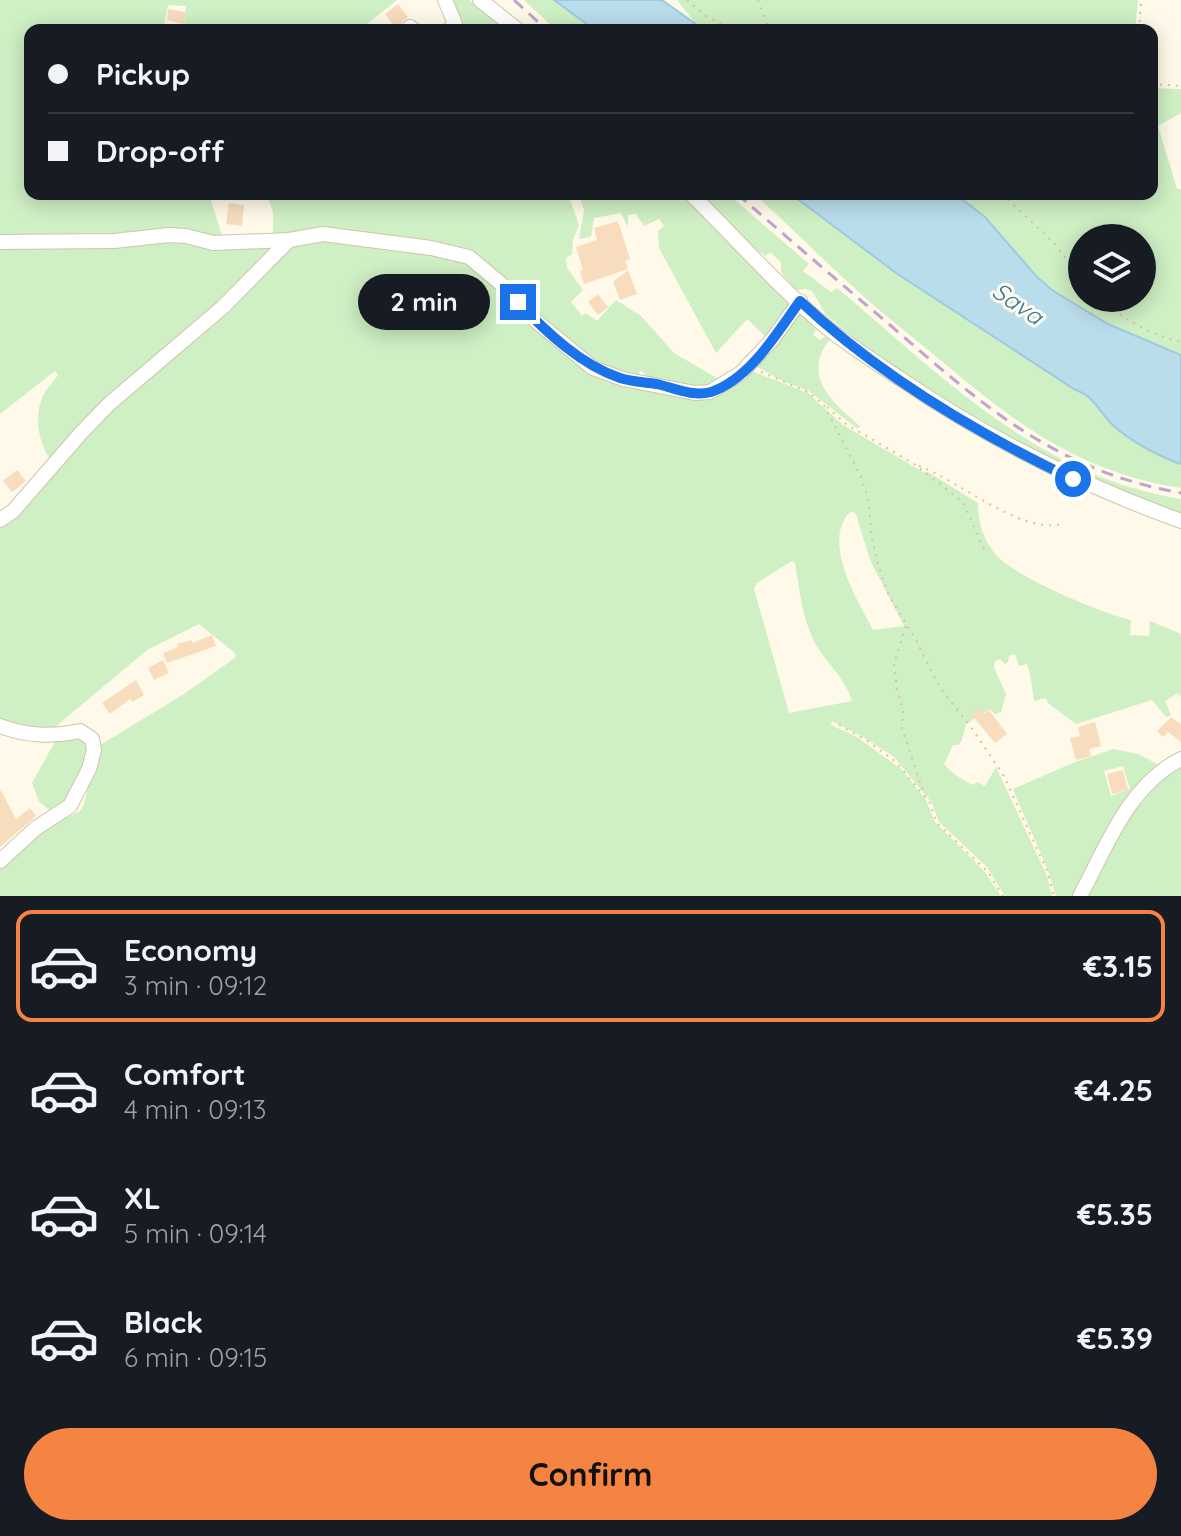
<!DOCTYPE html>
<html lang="en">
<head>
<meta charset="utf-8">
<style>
	body { margin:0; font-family:Quicksand,sans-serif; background:#20242c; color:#f1f3f6; height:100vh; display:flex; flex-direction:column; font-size:30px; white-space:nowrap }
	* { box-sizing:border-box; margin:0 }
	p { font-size:26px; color:#9ea1a6 }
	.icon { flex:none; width:44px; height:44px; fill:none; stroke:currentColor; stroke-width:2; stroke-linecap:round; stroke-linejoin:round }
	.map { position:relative; height:896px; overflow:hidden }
	.details { display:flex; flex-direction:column; background:#171b24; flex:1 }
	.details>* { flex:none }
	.top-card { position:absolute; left:24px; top:24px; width:1134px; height:176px; border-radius:16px; box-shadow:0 4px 20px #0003; display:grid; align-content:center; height:176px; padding:0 24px; background:#171b24 }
	.controls { position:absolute; left:1068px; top:224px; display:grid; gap:16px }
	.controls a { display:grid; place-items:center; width:88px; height:88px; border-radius:50%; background:#171b24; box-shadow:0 4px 20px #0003; font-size:40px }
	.end { position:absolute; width:36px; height:36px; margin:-18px; border:10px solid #1a73e8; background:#fff; box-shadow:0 0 0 4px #fff }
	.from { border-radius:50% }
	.bubble { position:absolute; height:56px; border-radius:28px; background:#171b24; box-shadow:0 4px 20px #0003; font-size:26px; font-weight:800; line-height:56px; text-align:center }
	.top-card b { display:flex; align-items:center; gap:28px; height:76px; font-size:30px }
	.top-card b+b { border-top:2px solid #363941 }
	.top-card i { width:20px; height:20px; background:#f1f3f6 }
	ul { padding:14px 0 0; list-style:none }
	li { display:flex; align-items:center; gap:24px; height:112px; margin:0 16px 12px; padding:0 8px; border:4px solid transparent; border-radius:16px }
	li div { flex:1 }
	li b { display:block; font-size:30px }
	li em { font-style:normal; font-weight:800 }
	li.active { border-color:#f58341 }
	li>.icon { width:72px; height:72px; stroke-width:1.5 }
	.button { display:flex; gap:16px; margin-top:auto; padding:16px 24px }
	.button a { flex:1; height:92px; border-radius:48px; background:#f58341; color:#111; font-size:32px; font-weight:800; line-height:92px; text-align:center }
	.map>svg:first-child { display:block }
</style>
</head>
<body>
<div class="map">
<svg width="1181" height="896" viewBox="0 0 1181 896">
	<rect width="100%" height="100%" fill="#fff9e9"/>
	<g fill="#cfefc4" fill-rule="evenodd">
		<path d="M 0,0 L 397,0 L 360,30 L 30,30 L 30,194 L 209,194 L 223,239 L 0,240 ZM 168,5 L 186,6 L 184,27 L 164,25 Z"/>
		<polygon points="448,0 469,0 506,30 458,30"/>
		<polygon points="524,0 554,0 595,30 556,30"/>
		<polygon points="677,0 1138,0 1135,30 704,30 696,24"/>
		<path d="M 1152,88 L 1181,89 L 1181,113 L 1158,126 L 1177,189 L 1181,189 L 1181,355 L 1108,324 L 1052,290 L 1037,277 L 985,217 L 955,194 L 1152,194 ZM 1082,238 L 1142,238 L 1142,298 L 1082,298 Z"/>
		<path d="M 266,194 L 568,194 L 579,225 L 573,239 L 572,254 L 566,258 L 567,268 L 583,290 L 571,302 L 582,316 L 586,313 L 597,321 L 616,300 L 641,316 L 674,353 L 722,381 L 705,389 L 648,379 L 642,371 L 639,372 L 640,377 L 697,398 L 749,370 L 808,393 L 843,425 L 923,472 L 928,472 L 978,503 C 977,521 984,541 996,555 C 1017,578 1099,612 1131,620 L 1130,635 L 1149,636 L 1150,621 L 1181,634 L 1181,697 L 1178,693 L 1165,701 L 1171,715 L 1166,717 L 1152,700 L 1076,724 L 1048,703 L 1046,698 L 1034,701 L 1030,673 L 1027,664 L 1019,666 L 1015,654 L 1009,656 L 1008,662 L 1005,664 L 1000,659 L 995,661 L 994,668 L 1006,694 L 1001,712 L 995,714 L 990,709 L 966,724 L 962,740 L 958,745 L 953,745 L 944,764 C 951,773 963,780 973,785 L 977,782 L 985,786 L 996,767 L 1047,876 L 1052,896 L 1005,896 L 987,867 L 939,822 L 932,803 L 894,757 L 865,738 L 832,721 L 831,725 L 857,737 L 901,769 L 926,800 L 935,822 L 984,871 L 1001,896 L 0,896 L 0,867 L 51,822 L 73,815 L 81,810 L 85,801 L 97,747 L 184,694 L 236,657 L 235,653 L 199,624 L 147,650 L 48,733 L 0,723 L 0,523 L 53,463 C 39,446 33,417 43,396 C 46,389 53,382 58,375 L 55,371 L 0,414 L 0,245 L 273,235 L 273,211 ZM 851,511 L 856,514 L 870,560 L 904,626 L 873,630 C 858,600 820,541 851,511 ZM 792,561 L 795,563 C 799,587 802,615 812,637 C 822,660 845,676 852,701 L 789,713 L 754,589 L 757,583 Z"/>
		<polygon points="579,194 682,194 787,297 790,307 768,339 747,319 716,353 659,248 658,231 664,226 659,219 644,226 636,214 628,215 628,228 621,213 594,218 591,237 579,239 584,210"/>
		<path d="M 699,194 L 728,194 L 809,264 L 803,271 L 831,292 L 837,288 C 944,378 1037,475 1181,499 L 1181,515 L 1098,484 L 974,420 L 874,354 L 826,315 L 812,291 L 806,289 L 796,290 L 781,272 L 781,262 L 770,252 L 766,256 L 749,245 Z"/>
		<path d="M 754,194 L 791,194 L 896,273 L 1074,389 C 1097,398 1098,412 1115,427 C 1130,440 1162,458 1181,464 L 1181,488 C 1076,472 1010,419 932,353 C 905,331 878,310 852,286 C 819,256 788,224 754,194 Z"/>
		<path d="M 798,313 L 804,314 L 816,330 L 813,335 L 820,340 L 824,337 L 831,338 C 800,375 832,402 860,426 L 858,429 L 809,391 L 778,379 L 754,365 Z"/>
		<path d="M 57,738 L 87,738 C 88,742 90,746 90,751 C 90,768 67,806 51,811 L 39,802 L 32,783 Z"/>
		<path d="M 1113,749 L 1138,754 L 1163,767 L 1078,896 L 1056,896 C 1046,859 1027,825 1013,789 L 1075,762 ZM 1123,766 L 1130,789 L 1111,796 L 1104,771 Z"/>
		<polygon points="1181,762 1181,896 1084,896 1131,808"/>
	</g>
	<g fill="#baddeb" stroke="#9fcbde" stroke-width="2">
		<polygon points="554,0 662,0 704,30 595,30"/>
		<path d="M 791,194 L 955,194 L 985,217 L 1037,277 L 1052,290 L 1108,324 L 1181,355 L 1181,464 C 1160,457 1132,442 1115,427 C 1098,412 1097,398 1074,389 L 896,273 Z"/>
	</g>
	<g fill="#f7ddbd">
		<polygon points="398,4 408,17 402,22 401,30 397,30 385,14"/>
		<polygon points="168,9 186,12 184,24 167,20"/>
		<polygon points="229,203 244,205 242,226 226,224"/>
		<polygon points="618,221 630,259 625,261 628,269 584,284 580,271 583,270 576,247 597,240 594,228"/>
		<polygon points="628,270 637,294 620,300 613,282"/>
		<polygon points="598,294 608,307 598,315 588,302"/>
		<polygon points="17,470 26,481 12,492 3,481"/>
		<polygon points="212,635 216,646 167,663 163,653 178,647 177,644 192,640 192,643"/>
		<polygon points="163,660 169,673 154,680 148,668"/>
		<polygon points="136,680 144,695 132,702 130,699 110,714 102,703"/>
		<polygon points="979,708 984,714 989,710 1007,734 995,743 971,714"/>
		<polygon points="1171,717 1181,724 1181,742 1168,732 1163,737 1157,731"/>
		<polygon points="1095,722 1101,746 1089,749 1091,756 1076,760 1070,738 1080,736 1078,727"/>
		<polygon points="1123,770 1128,790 1112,794 1107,774"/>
		<polygon points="0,789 16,819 30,808 36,816 0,847"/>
	</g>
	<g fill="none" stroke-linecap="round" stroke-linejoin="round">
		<g stroke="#d3c3ac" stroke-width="16">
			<g id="minor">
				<polyline points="445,0 455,24 449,30"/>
				<polyline points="480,0 518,30"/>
				<polyline points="410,27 414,30"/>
				<path d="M 691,194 C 737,239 780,289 830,330 C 854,349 880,365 905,382 C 992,441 1082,485 1181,521"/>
				<polyline points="0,242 114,241 169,235 186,236 213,243 289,240 323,234 431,248 469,257 500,283 537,322 593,368 623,379 695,393 710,392 741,373 772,340 800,301"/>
				<polyline points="0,520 13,511 81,433 109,404 223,307 289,240"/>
				<path d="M 0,726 C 28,736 51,737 80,731 L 92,739 L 94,750 L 89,769 L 70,806 L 36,828 L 0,861"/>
				<path d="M 1080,896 C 1107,846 1128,786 1181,759"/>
			</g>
		</g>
		<g stroke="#ddc09f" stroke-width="2" stroke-dasharray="2 6" stroke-linecap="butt">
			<polyline points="687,0 706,16 732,30"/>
			<polyline points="758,0 769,30"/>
			<polyline points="1139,30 1141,0"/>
			<polyline points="1152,84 1181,86"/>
			<polyline points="1002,194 1052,241 1082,277"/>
			<path d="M 1102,298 C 1124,321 1150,334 1181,342"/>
			<polyline points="761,372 808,392 822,403"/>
			<polyline points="824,405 861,477 869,502 871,532 877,562 889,596 916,640 940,688 971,727 1004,776 1048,873 1054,896"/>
			<polyline points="827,407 846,424 914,464 963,502 985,552"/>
			<path d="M 919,466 C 960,481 1020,534 1061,524"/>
			<polyline points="906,626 894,663 897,690 903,710 902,728 925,797"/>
			<polyline points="839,725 866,740 895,761 930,803 937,823 988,872 1003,896"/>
		</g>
		<use href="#minor" stroke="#fff" stroke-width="14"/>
		<g stroke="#bfa4cb" stroke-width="3" stroke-dasharray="12 8" stroke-linecap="butt">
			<polyline points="514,0 547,30"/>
			<path d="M 737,194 C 788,238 839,282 890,325 C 982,405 1056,471 1181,493"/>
		</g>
	</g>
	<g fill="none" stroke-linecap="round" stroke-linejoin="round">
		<path stroke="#1a73e8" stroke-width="10" d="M 518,302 C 546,332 581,365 620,378 C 632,382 645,382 657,384 C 674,388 693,397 711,392 C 750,379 777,333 800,301 C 879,375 976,433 1073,479"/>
	</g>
	<g text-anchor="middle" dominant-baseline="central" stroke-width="6" stroke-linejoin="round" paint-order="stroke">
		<g font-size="24" font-style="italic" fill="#3f7993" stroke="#fffcf1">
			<text transform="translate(1018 303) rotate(34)">Sava</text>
		</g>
	</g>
</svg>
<div class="controls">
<a><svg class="icon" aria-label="layers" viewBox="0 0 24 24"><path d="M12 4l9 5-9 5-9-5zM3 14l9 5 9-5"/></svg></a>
</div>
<i class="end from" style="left:1073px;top:479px"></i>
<i class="end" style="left:518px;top:302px"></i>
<div class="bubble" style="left:358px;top:274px;width:132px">2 min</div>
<div class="top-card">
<b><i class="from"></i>Pickup</b>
<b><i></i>Drop-off</b>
</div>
</div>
<section class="details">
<ul>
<li class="active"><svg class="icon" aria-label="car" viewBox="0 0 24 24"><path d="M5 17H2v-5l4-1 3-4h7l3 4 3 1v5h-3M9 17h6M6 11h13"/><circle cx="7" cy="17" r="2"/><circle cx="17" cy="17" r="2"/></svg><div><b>Economy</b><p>3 min · 09:12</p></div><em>€3.15</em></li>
<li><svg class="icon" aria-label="car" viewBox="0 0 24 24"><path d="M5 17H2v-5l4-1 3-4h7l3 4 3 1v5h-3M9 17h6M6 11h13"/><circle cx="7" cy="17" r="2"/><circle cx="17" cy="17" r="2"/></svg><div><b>Comfort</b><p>4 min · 09:13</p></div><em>€4.25</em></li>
<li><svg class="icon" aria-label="car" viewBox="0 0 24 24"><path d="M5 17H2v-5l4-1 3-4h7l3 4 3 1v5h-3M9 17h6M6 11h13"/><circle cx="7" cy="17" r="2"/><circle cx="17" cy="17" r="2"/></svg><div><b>XL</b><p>5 min · 09:14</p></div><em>€5.35</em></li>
<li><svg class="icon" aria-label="car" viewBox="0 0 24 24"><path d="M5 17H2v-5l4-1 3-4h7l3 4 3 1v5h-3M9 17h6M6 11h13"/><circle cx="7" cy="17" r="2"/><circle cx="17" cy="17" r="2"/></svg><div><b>Black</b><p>6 min · 09:15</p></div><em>€5.39</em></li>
</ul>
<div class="button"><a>Confirm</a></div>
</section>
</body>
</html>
